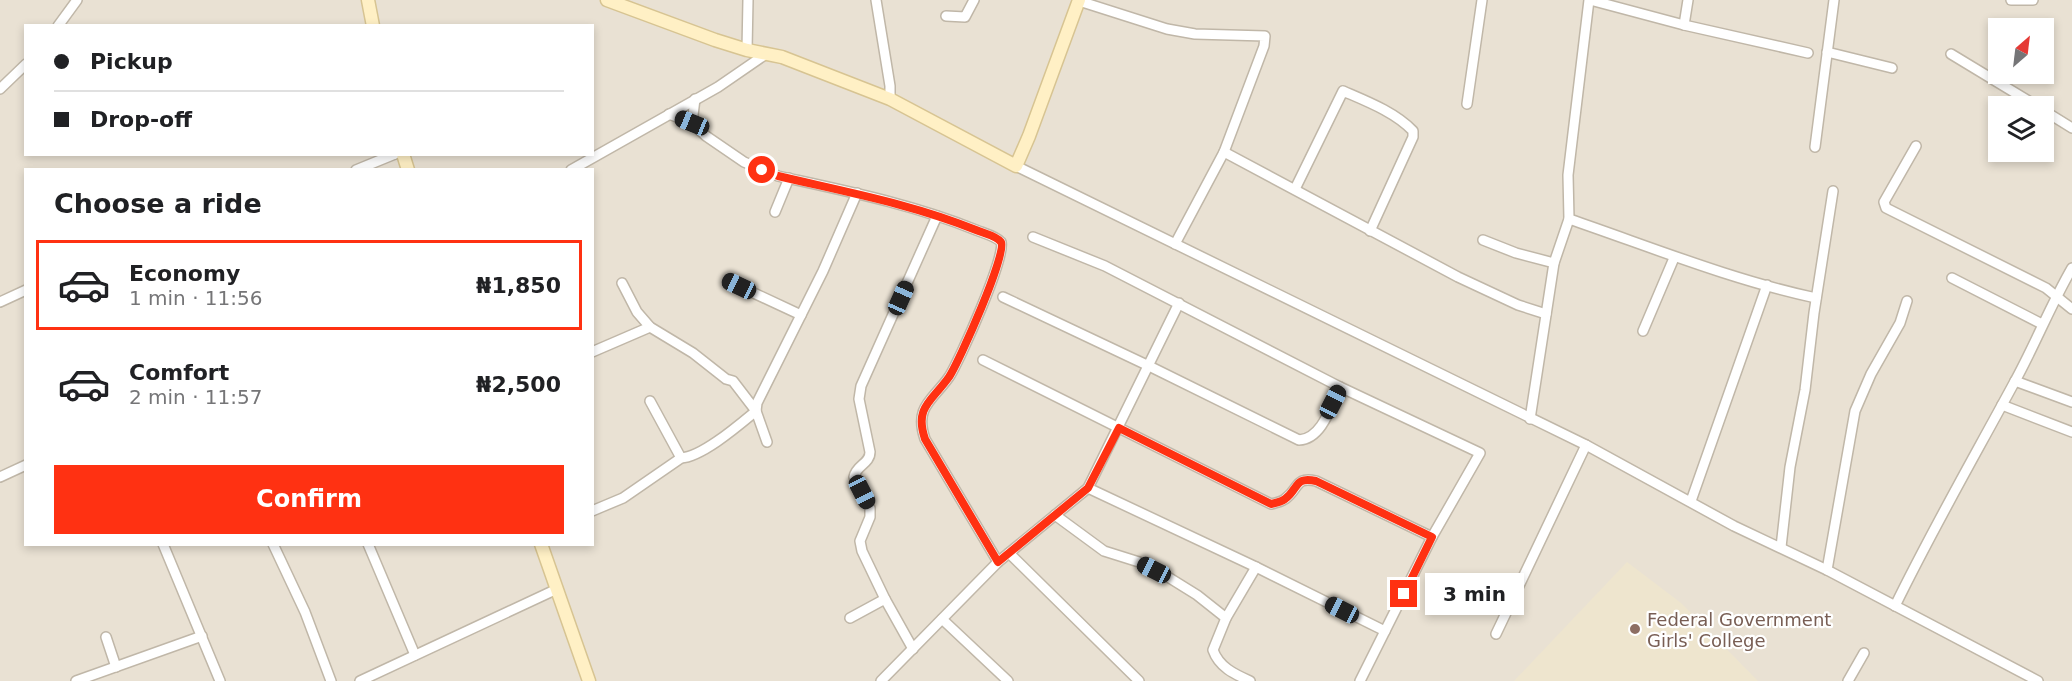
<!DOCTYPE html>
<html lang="en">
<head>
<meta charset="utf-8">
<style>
	body { margin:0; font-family:"DejaVu Sans",sans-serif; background:#f6f6f6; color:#202124; height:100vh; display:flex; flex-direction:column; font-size:22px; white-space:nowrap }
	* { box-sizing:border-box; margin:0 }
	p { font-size:20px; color:#757577 }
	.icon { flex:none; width:33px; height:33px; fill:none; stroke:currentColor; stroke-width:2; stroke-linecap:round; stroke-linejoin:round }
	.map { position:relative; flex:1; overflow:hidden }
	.drawer { position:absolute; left:24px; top:168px; width:570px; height:378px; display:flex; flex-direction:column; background:#fff; border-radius:0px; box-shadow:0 3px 9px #0003 }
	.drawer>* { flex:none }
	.hud { position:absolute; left:24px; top:24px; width:570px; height:132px; border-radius:0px; box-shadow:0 3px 9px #0003; display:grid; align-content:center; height:132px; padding:0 30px; background:#fff }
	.needle { width:39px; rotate:28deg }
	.tools { position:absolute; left:1988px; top:18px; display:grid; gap:12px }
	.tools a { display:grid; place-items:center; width:66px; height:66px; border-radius:0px; background:#fff; box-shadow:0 3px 9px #0003; font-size:30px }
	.end { position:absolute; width:27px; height:27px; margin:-14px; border:8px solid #ff3112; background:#fff; box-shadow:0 0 0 3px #fff }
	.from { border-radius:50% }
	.bubble { position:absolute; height:42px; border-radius:0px; background:#fff; box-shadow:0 3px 9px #0003; font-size:20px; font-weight:700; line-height:42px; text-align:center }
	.car { position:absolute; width:18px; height:36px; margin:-18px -9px; border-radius:8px; box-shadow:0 0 4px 2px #0007; background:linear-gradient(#222 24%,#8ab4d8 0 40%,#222 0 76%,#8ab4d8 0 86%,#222 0) }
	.hud b { display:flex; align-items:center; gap:21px; height:57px; font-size:22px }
	.hud b+b { border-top:2px solid #e0e0e0 }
	.hud i { width:15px; height:15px; background:#202124 }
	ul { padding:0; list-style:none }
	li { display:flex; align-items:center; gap:18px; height:90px; margin:0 12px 9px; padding:0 18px; border:3px solid transparent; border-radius:0px }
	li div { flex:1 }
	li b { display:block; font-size:22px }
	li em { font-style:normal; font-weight:700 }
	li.active { border-color:#ff3112 }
	li>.icon { width:54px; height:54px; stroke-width:1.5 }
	h2 { padding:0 30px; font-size:27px; line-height:72px }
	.cta { display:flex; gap:12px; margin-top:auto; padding:12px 30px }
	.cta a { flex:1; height:69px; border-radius:0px; background:#ff3112; color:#fff; font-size:24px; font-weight:700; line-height:69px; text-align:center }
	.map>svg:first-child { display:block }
</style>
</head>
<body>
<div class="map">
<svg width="2072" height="681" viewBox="0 0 2072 681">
	<rect width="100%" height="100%" fill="#f4efe6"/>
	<path fill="#e9e1d3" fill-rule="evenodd" d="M 0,0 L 2072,0 L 2072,681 L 0,681 ZM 26,26 L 592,26 L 592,154 L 26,154 ZM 1998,28 L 2043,28 L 2043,74 L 1998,74 ZM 1998,106 L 2043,106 L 2043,152 L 1998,152 ZM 26,170 L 592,170 L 592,544 L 26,544 Z"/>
	<polygon fill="#eee5ce" points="1627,562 1681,603 1758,681 1514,681"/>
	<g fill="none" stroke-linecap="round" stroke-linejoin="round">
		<g stroke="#c0b7a8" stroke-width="12">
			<g id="street">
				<polyline points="876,0 890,86 890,99"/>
				<polyline points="1590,0 1684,25 1808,53"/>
				<polyline points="2011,0 2033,0"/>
				<polyline points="1079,1 1167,29 1195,34 1265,36 1264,46 1224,152 1175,244"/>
				<polyline points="946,16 965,17 974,0"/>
				<polyline points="1684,25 1688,0"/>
				<polyline points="58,26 77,0"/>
				<polyline points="747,50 748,0"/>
				<polyline points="1827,52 1892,68"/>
				<polyline points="1951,54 2037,106"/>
				<polyline points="0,89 26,64"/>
				<polyline points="1467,104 1482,0"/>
				<polyline points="2043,110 2072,128"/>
				<path d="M 669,114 L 692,123 L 706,136 L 744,162 L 778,176 C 846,191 912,204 976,230 C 983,233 996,236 1001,242 C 1008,252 959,362 949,377 C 932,401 914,407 925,439 L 998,562"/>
				<polyline points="692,123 695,99"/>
				<polyline points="1916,146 1884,202 1886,208 2046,288 2072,309"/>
				<polyline points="1815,147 1834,0"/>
				<polyline points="1224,152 1458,277 1518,305 1546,314"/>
				<polyline points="1016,166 1586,445 1734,526 1827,570 2038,681"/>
				<polyline points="356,170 395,154"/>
				<polyline points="571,170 718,87 766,54"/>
				<path d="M 1295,189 L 1343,91 C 1366,101 1395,112 1413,131 L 1413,137 L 1370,231"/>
				<polyline points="775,212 789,178"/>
				<path d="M 1569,219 C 1651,247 1732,280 1816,298"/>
				<polyline points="1033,237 1105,266 1340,387 1480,453 1432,537 1360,681"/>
				<polyline points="1483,240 1516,253 1554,263"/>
				<polyline points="1952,278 2042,324"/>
				<polyline points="728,281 801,315"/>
				<polyline points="622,283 637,312 650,327 693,353 726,379 733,381 756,411 767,442"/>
				<path d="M 1003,297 L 1149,366 L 1299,440 C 1322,439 1331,406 1340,387"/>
				<polyline points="0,302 26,290"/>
				<polyline points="1643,331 1674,258"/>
				<polyline points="592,352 650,327"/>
				<path d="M 983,360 L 1271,504 C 1276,503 1281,502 1285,499 C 1299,489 1295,476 1316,481 L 1432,537"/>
				<polyline points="2015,381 2072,402"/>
				<polyline points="650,401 681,458"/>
				<polyline points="2002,405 2072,432"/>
				<polyline points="1530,419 1554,263 1569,219 1568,175 1589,0"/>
				<polyline points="0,477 26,465"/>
				<polyline points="1088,488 1256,567 1385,631"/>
				<polyline points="1691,501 1767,285"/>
				<path d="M 592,511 L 623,498 L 681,458 C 702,457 739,425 756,411 L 757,403 L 823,271 L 857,193"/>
				<polyline points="1055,515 1104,551 1139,562 1168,577 1197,595 1226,618"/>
				<polyline points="163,544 220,681"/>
				<polyline points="273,544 305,612 331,681"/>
				<polyline points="368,544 415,655"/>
				<polyline points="1781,547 1790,467 1805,390 1814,313 1833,191"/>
				<polyline points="1009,553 1139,681"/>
				<polyline points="1827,570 1855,411 1871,374 1900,323 1907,301"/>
				<path d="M 885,599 L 862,551 L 860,541 L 870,517 L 870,508 L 854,477 C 856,465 870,464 870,452 L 859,399 L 861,386 L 937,216"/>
				<path d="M 1895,606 C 1932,530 1974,457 2014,383 C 2035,345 2050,306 2072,268"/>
				<polyline points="850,618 885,599 913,649"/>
				<polyline points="942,619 1008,681"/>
				<polyline points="1496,634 1586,445"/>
				<polyline points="106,637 116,667"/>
				<polyline points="76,681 202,636"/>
				<polyline points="360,681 557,589"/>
				<polyline points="881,681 998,562 1088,488 1179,303"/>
				<path d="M 1250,681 C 1234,674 1219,667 1213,650 L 1226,618 L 1256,567"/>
				<polyline points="1848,681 1864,653"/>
			</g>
		</g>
		<g stroke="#d7c492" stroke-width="15">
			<g id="secondary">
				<polyline points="368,0 373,26"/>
				<polyline points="607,0 715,40 747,50 782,57 890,99 1016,166 1029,136 1079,0"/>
				<polyline points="403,154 408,170"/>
				<polyline points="541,544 589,681"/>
			</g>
		</g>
		<use href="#street" stroke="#fff" stroke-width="9"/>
		<use href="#secondary" stroke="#fff0c5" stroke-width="12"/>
	</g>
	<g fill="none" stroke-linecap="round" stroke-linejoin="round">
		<path stroke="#ff3112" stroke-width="8" d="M 762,170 L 778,176 C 846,192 912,204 976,230 C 983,233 997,236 1001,242 C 1008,252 959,362 949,377 C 932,401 914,407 925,439 L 998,562 L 1088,488 L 1119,428 L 1271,504 C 1276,503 1281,502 1285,499 C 1299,489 1294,476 1316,481 L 1432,537 L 1404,594"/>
	</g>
	<circle fill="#8d6e63" stroke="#fff" stroke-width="2" cx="1635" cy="629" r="6"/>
	<g text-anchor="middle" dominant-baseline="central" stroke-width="4.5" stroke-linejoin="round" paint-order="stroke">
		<g font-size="18" fill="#785e54" stroke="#fff" text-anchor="start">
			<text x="1647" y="619">Federal Government<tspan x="1647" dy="21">Girls' College</tspan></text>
		</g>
	</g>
</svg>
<div class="tools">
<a><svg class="needle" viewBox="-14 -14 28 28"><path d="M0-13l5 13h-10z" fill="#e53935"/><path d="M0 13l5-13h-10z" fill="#757577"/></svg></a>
<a><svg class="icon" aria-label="layers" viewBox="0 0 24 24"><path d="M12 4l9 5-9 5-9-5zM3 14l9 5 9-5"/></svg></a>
</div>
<i class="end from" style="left:762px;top:170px"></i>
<i class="end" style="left:1404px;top:594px"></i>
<div class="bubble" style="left:1425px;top:573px;width:99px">3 min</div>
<i class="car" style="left:692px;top:123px;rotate:292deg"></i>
<i class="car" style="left:739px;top:286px;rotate:295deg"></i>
<i class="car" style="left:901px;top:298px;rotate:24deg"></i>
<i class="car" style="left:1333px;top:402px;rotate:27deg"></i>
<i class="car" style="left:862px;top:492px;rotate:153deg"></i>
<i class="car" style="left:1154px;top:570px;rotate:297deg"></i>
<i class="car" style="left:1342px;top:610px;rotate:297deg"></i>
<div class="hud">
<b><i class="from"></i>Pickup</b>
<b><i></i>Drop-off</b>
</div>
<section class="drawer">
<h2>Choose a ride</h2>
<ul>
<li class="active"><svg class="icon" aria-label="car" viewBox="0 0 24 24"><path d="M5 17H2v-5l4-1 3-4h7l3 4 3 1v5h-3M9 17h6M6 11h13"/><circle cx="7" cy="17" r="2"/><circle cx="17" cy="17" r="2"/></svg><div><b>Economy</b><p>1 min · 11:56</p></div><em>₦1,850</em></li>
<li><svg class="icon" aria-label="car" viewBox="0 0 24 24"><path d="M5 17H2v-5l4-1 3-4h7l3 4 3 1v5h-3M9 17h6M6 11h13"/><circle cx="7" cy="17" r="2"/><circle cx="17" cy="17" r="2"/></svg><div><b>Comfort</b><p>2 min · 11:57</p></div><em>₦2,500</em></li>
</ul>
<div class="cta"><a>Confirm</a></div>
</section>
</div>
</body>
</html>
